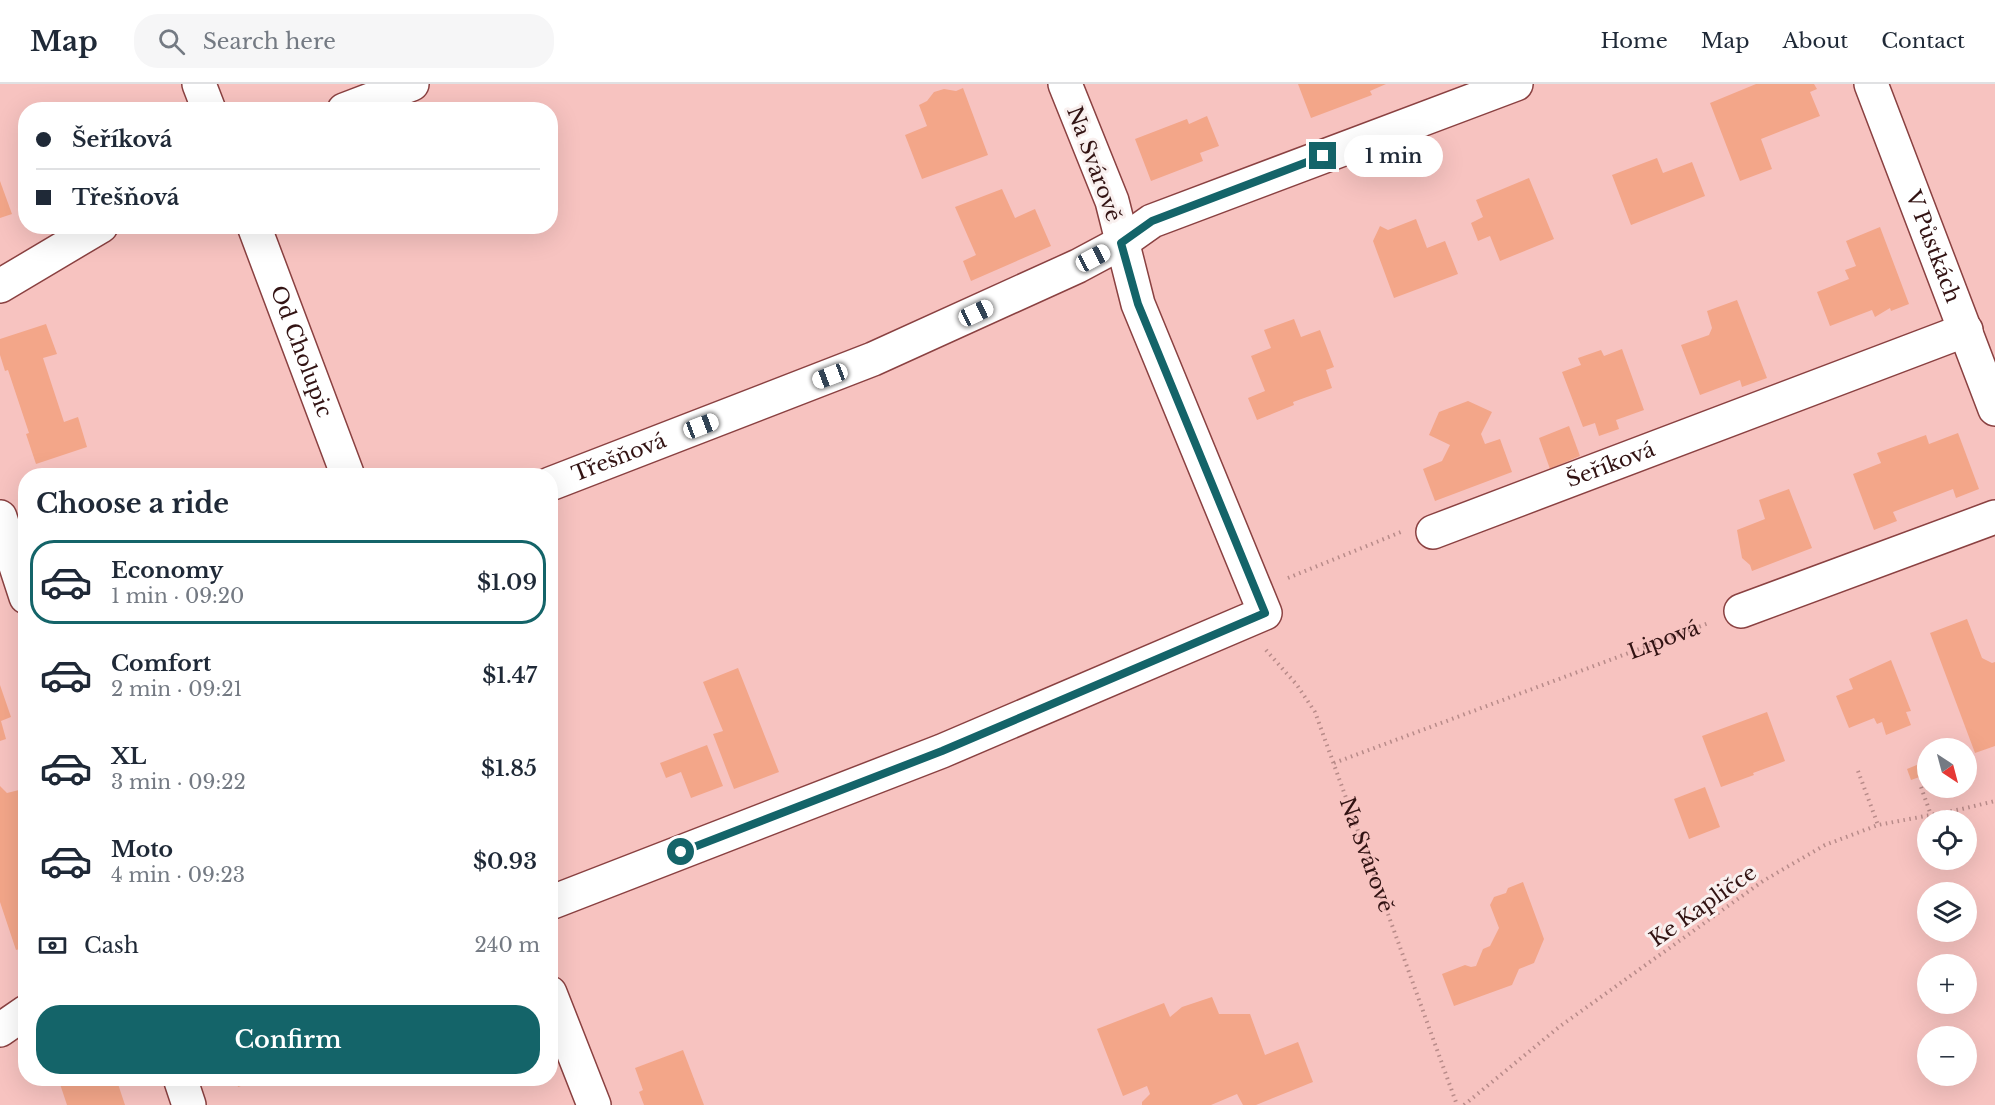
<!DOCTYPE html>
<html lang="en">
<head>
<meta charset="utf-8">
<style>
	body { margin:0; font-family:"Libre Baskerville",serif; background:#f6f6f7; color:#1f2937; height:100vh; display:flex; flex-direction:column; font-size:22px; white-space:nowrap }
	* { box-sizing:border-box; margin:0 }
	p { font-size:20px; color:#747a83 }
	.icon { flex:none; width:33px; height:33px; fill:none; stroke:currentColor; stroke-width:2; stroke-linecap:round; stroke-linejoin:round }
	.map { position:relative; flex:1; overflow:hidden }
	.drawer { position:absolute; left:18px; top:384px; width:540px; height:618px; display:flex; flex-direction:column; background:#fff; border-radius:24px; box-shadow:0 6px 24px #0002 }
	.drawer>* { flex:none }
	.guide { position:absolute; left:18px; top:18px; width:540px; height:132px; border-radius:24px; box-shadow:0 6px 24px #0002; display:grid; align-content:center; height:132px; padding:0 18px; background:#fff }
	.needle { width:39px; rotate:144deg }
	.controls { position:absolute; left:1917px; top:654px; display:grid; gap:12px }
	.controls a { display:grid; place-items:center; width:60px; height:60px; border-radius:50%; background:#fff; box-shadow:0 6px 24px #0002; font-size:30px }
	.end { position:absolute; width:27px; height:27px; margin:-14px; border:8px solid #146469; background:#fff; box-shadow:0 0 0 3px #fff }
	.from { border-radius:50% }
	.bubble { position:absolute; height:42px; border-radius:21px; background:#fff; box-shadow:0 6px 24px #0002; font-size:20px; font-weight:600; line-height:42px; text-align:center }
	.car { position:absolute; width:18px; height:36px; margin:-18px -9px; border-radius:8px; box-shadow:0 0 4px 2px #0007; background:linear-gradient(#fff 24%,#345 0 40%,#fff 0 76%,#345 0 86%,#fff 0) }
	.guide b { display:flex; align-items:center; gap:21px; height:57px; font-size:22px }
	.guide b+b { border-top:2px solid #e0e1e3 }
	.guide i { width:15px; height:15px; background:#1f2937 }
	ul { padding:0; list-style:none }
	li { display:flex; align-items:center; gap:18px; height:84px; margin:0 12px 9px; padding:0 6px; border:3px solid transparent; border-radius:24px }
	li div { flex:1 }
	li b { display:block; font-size:22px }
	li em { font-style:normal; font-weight:600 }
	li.on { border-color:#146469 }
	li>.icon { width:54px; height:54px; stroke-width:1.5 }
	h2 { padding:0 18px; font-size:27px; line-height:72px }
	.pay { display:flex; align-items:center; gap:15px; height:66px; padding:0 18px; font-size:22px }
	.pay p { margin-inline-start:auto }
	.button { display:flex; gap:12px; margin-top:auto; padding:12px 18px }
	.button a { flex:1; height:69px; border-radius:24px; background:#146469; color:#fff; font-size:24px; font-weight:600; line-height:69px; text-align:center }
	header { display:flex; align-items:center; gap:36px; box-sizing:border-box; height:84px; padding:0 30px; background:#fff; border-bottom:2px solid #e0e1e3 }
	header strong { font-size:28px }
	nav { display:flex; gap:33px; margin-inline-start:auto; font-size:21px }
	.search { width:420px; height:54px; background:#f6f6f7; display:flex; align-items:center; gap:15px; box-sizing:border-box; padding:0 21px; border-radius:24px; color:#747a83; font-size:22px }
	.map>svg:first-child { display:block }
</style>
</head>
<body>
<header>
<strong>Map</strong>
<div class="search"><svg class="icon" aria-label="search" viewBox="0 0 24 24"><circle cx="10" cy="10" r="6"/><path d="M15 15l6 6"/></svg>Search here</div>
<nav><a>Home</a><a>Map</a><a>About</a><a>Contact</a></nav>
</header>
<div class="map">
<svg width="1995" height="1021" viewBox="0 0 1995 1021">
	<rect width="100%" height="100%" fill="#f7c3c0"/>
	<g fill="#f3a689">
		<polygon points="1298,0 1386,0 1370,7 1372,11 1311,34"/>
		<polygon points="1756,0 1814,0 1817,5 1810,8 1820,32 1761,55 1772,85 1740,97 1710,19"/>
		<polygon points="963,4 988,71 922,95 905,51 927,42 919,21 927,17 934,8 944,5 956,7"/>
		<polygon points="1207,32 1219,62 1200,69 1203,77 1151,97 1135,55 1187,35 1189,40"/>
		<polygon points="1657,74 1663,89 1692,78 1705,112 1631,141 1612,91"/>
		<polygon points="1529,94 1554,155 1500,177 1490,152 1478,157 1471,139 1483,133 1476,116"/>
		<polygon points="0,97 12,130 0,134"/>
		<polygon points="1002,105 1015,134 1035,125 1051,162 971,197 963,177 976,171 955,123"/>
		<polygon points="1416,135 1427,164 1445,157 1458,190 1394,214 1373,157 1380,142 1388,146"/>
		<polygon points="1880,143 1909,220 1891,227 1890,224 1875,233 1872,226 1830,242 1817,208 1849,195 1845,186 1856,182 1846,157"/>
		<polygon points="1737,216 1767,294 1742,303 1740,296 1700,311 1681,261 1709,251 1712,244 1707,227"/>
		<polygon points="1294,235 1301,253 1320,246 1334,283 1326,286 1332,304 1293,318 1294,321 1257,336 1248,314 1265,307 1251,272 1271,264 1264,246"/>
		<polygon points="46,240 57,270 43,274 64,338 78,333 87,363 36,380 26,350 29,349 8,286 5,287 0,271 0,255"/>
		<polygon points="1622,265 1644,326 1616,336 1619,345 1599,352 1595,339 1583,343 1562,288 1581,281 1578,274 1601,266 1604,272"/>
		<polygon points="1468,317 1492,328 1481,350 1485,360 1500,355 1512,388 1435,417 1423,385 1442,377 1450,361 1429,351 1439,328"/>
		<polygon points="1569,342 1580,372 1550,385 1539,354"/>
		<polygon points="1958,349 1979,405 1956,414 1953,405 1893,428 1897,437 1874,446 1853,390 1881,379 1877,369 1926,351 1929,360"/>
		<polygon points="1789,405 1812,464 1752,487 1750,481 1742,474 1737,446 1765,435 1759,416"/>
		<polygon points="1967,535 1982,574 1992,579 1995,578 1995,662 1975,669 1930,549"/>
		<polygon points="1891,576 1911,627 1906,628 1911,641 1886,651 1882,638 1877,640 1874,634 1849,644 1836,612 1853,605 1849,595"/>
		<polygon points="738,584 779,688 734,705 713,650 723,647 703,598"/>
		<polygon points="0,601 11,633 1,637 6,655 0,657"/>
		<polygon points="1767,628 1785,677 1753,689 1754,691 1721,703 1702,652"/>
		<polygon points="707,661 723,702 691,714 681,688 666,694 660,679"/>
		<polygon points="1924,678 1928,690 1911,696 1907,685"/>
		<polygon points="0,702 7,709 23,705 26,714 26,863 16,866 0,818"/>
		<polygon points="1705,703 1720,743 1689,755 1674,715"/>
		<polygon points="1523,798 1544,855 1534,879 1519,885 1512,901 1454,922 1442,890 1465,881 1471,883 1476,882 1483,865 1490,862 1499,844 1490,821 1494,813 1506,809 1508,804"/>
		<polygon points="1212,913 1219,930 1250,930 1265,971 1298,958 1313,998 1256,1021 1243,1021 1237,1010 1211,1021 1142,1021 1142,1018 1150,1010 1147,1002 1123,1012 1097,945 1164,919 1170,933 1182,923"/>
		<polygon points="683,966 704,1021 644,1021 639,1008 643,1006 635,984"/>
		<polygon points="58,994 116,994 125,1021 67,1021"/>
		<polygon points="236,994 261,994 261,995 238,1003"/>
	</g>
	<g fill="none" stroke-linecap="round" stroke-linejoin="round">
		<g stroke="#8a4141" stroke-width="36">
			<g id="minor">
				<polyline points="199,0 209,26"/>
				<path id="s3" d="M 1871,0 L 1995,325"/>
				<polyline points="344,26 412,0"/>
				<path id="s4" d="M 254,142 L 348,392"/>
				<polyline points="0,202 101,142"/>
				<path id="s5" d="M 550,400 L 873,275 L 1078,182 L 1121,159 L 1152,137 L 1516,0"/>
				<polyline points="0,433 26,513"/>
				<path id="s6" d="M 1433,448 L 1966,246"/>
				<polyline points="1741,527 1995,433"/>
				<polyline points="550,819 942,667 1265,529 1138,220 1112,117 1065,0"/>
				<polyline points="550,909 594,1021"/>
				<polyline points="0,946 26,928"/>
				<polyline points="180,994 189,1021"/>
			</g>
		</g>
		<g stroke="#b88b89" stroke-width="4" stroke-dasharray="1.5 4.5" stroke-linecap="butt">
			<polyline points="1288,494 1401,448"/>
			<path id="s1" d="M 1266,566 L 1297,601 L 1315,628 L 1457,1021"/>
			<path id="s2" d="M 1334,679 L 1709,539"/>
			<polyline points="1858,687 1878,741"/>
			<polyline points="1921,703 1931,731"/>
			<polyline points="1464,1021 1559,943 1763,797 1825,761 1878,741 1962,725 1995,717"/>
		</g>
		<use href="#minor" stroke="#fff" stroke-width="33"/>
	</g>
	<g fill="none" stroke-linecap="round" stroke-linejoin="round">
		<polyline stroke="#146469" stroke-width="8" points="681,768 942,667 1265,529 1138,220 1121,159 1152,137 1323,72"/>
	</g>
	<g text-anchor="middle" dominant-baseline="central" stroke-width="6" stroke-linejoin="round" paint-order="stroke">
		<g font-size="21" fill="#321313" stroke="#f9f0ef">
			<text transform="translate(1094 80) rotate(70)">Na Svárově</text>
			<text stroke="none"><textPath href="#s3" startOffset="174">V Půstkách</textPath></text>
			<text stroke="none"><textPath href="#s4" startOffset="134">Od Cholupic</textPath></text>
			<text stroke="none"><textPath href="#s5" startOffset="74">Třešňová</textPath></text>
			<text stroke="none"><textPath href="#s6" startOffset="190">Šeříková</textPath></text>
			<text stroke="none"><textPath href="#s2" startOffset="352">Lipová</textPath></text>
			<text stroke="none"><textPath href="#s1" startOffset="231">Na Svárově</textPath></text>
			<text transform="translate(1703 822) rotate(-35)">Ke Kapličce</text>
		</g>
	</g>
</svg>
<div class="controls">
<a><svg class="needle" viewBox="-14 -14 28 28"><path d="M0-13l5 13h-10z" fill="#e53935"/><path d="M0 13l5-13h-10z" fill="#747a83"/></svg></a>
<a><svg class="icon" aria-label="locate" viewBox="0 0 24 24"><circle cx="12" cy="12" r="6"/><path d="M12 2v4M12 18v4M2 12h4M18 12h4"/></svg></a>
<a><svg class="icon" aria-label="layers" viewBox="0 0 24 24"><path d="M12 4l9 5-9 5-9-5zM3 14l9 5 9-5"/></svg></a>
<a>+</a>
<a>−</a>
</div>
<i class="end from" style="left:681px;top:768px"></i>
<i class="end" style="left:1323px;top:72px"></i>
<div class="bubble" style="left:1344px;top:51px;width:99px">1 min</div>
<i class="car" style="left:1093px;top:174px;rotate:62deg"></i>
<i class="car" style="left:976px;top:229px;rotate:65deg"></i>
<i class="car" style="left:830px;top:292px;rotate:249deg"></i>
<i class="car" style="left:701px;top:342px;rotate:69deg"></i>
<div class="guide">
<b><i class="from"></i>Šeříková</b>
<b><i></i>Třešňová</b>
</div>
<section class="drawer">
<h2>Choose a ride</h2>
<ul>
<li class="on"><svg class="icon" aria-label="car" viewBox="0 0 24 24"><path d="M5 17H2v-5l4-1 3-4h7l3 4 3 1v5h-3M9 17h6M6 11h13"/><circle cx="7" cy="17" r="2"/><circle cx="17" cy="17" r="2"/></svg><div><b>Economy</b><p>1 min · 09:20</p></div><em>$1.09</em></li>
<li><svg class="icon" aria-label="car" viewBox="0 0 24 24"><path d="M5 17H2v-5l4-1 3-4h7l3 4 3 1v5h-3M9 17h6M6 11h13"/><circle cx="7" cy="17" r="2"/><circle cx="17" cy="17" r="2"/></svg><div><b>Comfort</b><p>2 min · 09:21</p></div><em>$1.47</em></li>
<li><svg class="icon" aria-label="car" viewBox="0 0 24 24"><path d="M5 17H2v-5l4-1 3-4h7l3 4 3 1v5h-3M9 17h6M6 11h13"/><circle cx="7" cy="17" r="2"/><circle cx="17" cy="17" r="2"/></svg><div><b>XL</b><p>3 min · 09:22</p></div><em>$1.85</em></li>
<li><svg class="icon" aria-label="car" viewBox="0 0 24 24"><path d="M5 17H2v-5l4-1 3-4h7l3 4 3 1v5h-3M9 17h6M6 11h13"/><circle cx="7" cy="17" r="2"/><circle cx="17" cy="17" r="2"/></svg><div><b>Moto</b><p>4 min · 09:23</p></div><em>$0.93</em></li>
</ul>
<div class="pay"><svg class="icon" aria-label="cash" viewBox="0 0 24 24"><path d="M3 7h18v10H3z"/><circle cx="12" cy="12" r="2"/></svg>Cash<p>240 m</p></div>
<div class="button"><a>Confirm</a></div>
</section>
</div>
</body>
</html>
